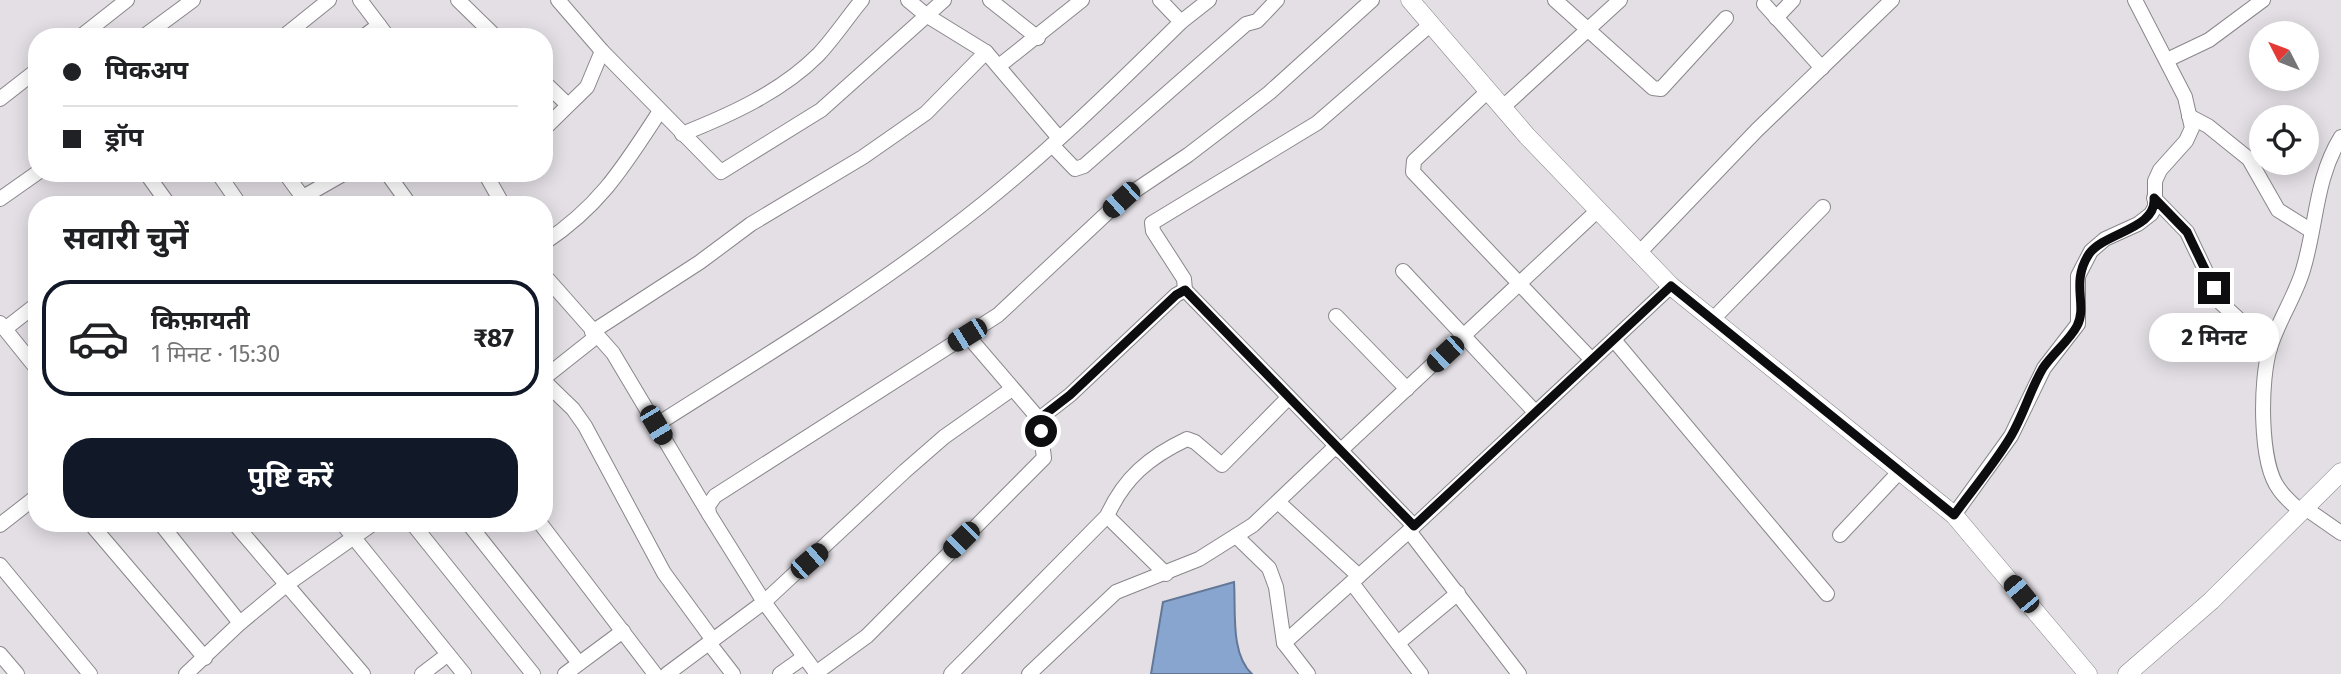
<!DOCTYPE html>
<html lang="hi">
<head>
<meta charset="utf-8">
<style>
	body { margin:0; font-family:"Fira Sans","Noto Sans Devanagari",sans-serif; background:#f2f2f2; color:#202124; height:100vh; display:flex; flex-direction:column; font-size:26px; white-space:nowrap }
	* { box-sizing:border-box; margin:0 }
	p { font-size:23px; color:#757577 }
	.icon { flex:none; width:38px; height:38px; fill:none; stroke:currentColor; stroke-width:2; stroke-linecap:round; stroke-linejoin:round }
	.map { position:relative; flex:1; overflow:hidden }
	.side { position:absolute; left:28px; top:196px; width:525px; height:336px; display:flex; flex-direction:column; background:#fff; border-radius:28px; box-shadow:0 4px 18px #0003 }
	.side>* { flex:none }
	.banner { position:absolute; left:28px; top:28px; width:525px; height:154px; border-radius:28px; box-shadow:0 4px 18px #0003; display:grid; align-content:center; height:154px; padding:0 35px; background:#fff }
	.needle { width:46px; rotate:312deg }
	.buttons { position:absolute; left:2249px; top:21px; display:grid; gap:14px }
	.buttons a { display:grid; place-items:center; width:70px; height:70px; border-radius:50%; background:#fff; box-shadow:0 4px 18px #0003; font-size:35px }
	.end { position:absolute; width:32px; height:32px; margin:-16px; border:9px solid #0d0c0e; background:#fff; box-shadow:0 0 0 4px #fff }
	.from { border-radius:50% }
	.bubble { position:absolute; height:49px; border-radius:24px; background:#fff; box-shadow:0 4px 18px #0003; font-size:23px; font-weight:700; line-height:49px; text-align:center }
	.car { position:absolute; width:21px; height:42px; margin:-21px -10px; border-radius:9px; box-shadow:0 0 5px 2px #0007; background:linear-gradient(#222 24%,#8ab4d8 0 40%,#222 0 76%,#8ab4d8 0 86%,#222 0) }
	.banner b { display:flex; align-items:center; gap:24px; height:66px; font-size:26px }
	.banner b+b { border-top:2px solid #e0e0e0 }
	.banner i { width:18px; height:18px; background:#202124 }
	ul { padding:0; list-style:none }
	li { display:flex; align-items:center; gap:21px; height:116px; margin:0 14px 10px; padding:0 21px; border:4px solid #e0e0e0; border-radius:28px }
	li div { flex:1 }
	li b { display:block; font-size:26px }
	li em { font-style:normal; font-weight:700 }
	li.current { border-color:#111827 }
	li>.icon { width:63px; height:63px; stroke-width:1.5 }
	h2 { padding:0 35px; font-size:32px; line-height:84px }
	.button { display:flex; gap:14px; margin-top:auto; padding:14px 35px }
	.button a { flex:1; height:80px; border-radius:28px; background:#111827; color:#fff; font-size:28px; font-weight:700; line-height:80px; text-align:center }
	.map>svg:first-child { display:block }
</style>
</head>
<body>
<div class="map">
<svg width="2341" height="674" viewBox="0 0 2341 674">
	<rect width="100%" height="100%" fill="#e3dfe5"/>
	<path fill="#88a5d0" stroke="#637796" stroke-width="2" d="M 1234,582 C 1236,610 1230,654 1252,674 L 1151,674 L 1163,602 Z"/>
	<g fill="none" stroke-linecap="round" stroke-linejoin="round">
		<g stroke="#8a868b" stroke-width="16">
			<g id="minor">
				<polyline points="360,0 388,37"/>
				<polyline points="458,0 496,37"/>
				<polyline points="558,0 602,51 721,172 821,110 944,0"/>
				<polyline points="990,0 1038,38"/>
				<polyline points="1555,0 1653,88 1661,89 1726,18"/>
				<polyline points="1764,4 1822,68"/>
				<polyline points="1776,18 1793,0"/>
				<polyline points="1181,22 1209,0"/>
				<polyline points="80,37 127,0"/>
				<polyline points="143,37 193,0"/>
				<polyline points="283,37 329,0"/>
				<polyline points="363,37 379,25"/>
				<polyline points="986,52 1059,138"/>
				<polyline points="2167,60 2209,40 2263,0"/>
				<polyline points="999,66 1082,0"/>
				<polyline points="544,82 568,105"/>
				<polyline points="1488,91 1414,161 1413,172 1592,360"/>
				<polyline points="0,99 37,70"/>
				<polyline points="1502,108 1620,0"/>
				<polyline points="2189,116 2208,126 2249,159 2278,210 2310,230"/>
				<polyline points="544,129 587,87 602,51"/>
				<path d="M 682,134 C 730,115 781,92 818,55 C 834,38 847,18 862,0"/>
				<polyline points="1052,145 1075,169 1084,166 1246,24 1257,21 1277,0"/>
				<polyline points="146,173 169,205"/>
				<polyline points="218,173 240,205"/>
				<polyline points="285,173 307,203"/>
				<polyline points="387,173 410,205"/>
				<polyline points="485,173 503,205"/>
				<polyline points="303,197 345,173"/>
				<polyline points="2154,198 2187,232 2221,303 2270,348"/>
				<polyline points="0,199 37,173"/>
				<path d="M 544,243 C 601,205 624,166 660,111"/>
				<polyline points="1638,254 1757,130 1892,0"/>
				<polyline points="1403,271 1535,412"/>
				<polyline points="544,275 613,353 709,514"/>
				<polyline points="1185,290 1184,279 1153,231 1152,223 1317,123 1431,24"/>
				<polyline points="1336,316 1407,389"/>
				<polyline points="1713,319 1823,207"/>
				<polyline points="0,323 37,369"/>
				<polyline points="5,329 37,304"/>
				<polyline points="592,332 700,262 751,224 863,157 926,113 986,52 926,15 908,0"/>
				<polyline points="967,335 1039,419"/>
				<polyline points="1614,340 1827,594"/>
				<polyline points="544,378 597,336"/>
				<polyline points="544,381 573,409 585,426 664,573 713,640"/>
				<path d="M 656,425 C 755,362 855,302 948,231 C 1031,169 1107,95 1181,22 L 1160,0"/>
				<polyline points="1340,451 1597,211"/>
				<polyline points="1278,502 1359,576"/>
				<polyline points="2305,508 2341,533"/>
				<path d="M 2301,512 C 2294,505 2285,498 2279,489 C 2259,463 2260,379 2270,348 C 2278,321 2295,297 2303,270 C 2317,224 2315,179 2341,137"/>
				<polyline points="1954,515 2011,436 2044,368 2078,324 2078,276 2091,251 2105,239 2138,224 2151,214 2155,207 2155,181 2160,170 2186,141 2192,128 2185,97 2135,0"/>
				<polyline points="1107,516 1166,574"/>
				<polyline points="90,523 205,658"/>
				<polyline points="160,523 240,623"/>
				<polyline points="234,523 363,674"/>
				<polyline points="342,523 464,674"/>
				<polyline points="412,523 533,674"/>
				<polyline points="468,523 579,663"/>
				<polyline points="540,523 655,674"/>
				<polyline points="0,525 37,496"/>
				<polyline points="1840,535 1901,470"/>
				<polyline points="1236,536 1269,568 1276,587 1284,643 1308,674"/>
				<polyline points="0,565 90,674"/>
				<polyline points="1352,583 1421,674"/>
				<polyline points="709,643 733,674"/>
				<polyline points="1284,643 1409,531"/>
				<polyline points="1398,643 1458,593"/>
				<polyline points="0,654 17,674"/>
				<polyline points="816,673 867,636 1044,458 1039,419 1070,395 1176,295 1185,290 1414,526"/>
				<polyline points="186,674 240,623 286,585 374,523"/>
				<polyline points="422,674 447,655"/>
				<polyline points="565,674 623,631"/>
				<polyline points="667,674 764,602 709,514 708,506 715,496 998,315 1121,200 1188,155 1269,93 1372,0"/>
				<polyline points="780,674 804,657"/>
				<polyline points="817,674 764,602 905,471 944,437 1012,389"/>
				<path d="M 951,674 L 1107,516 C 1124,478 1149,457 1187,439 L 1195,442 L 1222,465 L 1288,398"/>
				<polyline points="1029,674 1116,592 1199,559 1253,525 1335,447"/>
				<polyline points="1519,674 1409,531 1671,286"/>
			</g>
		</g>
		<g stroke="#8a868b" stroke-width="19">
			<g id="tertiary">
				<polyline points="1410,0 1527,136 1671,286 1954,515 2088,674"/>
				<polyline points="2127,674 2211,601 2341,472"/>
			</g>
		</g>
		<use href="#minor" stroke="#fff" stroke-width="14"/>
		<use href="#tertiary" stroke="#fff" stroke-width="18"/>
	</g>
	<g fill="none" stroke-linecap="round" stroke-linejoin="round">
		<path stroke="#0d0c0e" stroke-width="9" d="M 1041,431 L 1039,419 L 1070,395 L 1176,295 L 1185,290 L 1414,526 L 1671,286 L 1954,515 C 1973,489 1995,463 2011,436 C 2024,414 2030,390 2043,368 C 2053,353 2069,341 2077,326 C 2088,305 2070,283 2089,254 C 2105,232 2157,229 2154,198 L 2187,232 L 2214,288"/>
	</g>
</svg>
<div class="buttons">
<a><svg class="needle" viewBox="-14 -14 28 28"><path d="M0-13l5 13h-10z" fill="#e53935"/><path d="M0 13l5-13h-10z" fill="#757577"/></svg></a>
<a><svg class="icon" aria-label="locate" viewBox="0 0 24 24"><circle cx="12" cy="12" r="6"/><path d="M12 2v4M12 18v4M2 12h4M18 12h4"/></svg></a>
</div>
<i class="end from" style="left:1041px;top:431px"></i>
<i class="end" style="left:2214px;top:288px"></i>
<div class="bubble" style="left:2149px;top:313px;width:130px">2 मिनट</div>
<i class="car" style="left:1121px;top:200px;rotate:228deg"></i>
<i class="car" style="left:967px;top:335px;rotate:238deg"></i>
<i class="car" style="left:1445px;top:354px;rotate:227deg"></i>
<i class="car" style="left:656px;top:425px;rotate:149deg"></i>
<i class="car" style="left:961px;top:540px;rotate:225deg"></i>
<i class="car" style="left:809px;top:561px;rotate:49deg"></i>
<i class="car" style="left:2021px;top:594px;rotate:320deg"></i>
<div class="banner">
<b><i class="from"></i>पिकअप</b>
<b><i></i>ड्रॉप</b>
</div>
<section class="side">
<h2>सवारी चुनें</h2>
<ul>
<li class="current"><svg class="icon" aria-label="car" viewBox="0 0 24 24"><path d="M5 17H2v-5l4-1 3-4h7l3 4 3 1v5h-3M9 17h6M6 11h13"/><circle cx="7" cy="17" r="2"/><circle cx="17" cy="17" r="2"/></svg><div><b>किफ़ायती</b><p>1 मिनट · 15:30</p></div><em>₹87</em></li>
</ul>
<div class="button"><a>पुष्टि करें</a></div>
</section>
</div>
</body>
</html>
